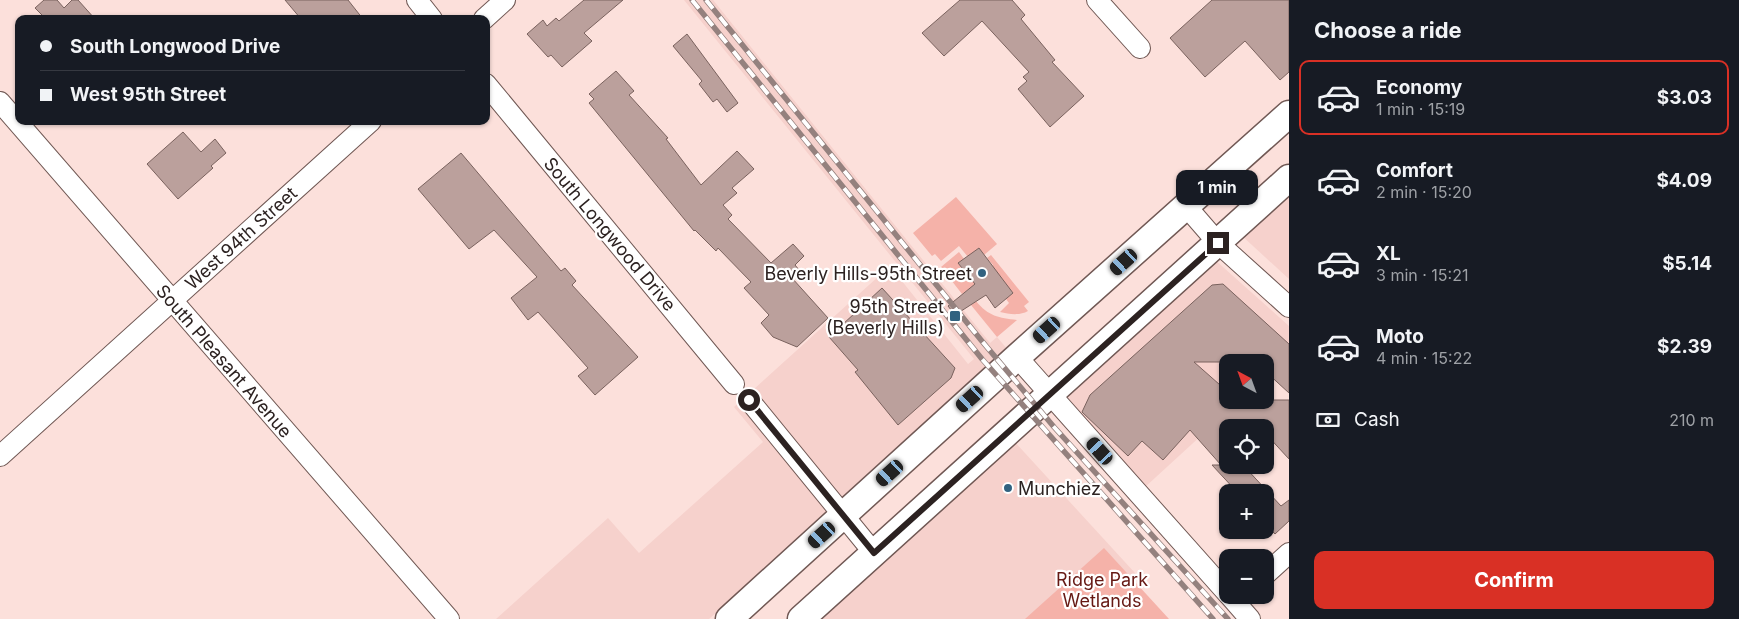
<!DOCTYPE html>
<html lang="en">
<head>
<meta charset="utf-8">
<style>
	body { margin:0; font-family:Inter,sans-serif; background:#242831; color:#f1f3f6; height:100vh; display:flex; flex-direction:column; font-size:19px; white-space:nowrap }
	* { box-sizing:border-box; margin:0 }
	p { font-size:16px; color:#9ea1a6 }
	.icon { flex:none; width:28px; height:28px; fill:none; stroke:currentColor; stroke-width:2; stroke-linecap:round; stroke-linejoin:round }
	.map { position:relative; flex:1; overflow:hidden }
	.sheet { display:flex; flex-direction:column; background:#171b24; width:450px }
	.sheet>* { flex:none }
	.banner { position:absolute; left:15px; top:15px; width:475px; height:110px; border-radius:10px; box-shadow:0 1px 4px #0004; display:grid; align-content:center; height:110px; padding:0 25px; background:#171b24 }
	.needle { width:32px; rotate:319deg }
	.buttons { position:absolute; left:1219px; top:354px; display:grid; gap:10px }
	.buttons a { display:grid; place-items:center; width:55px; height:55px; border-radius:10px; background:#171b24; box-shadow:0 1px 4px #0004; font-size:25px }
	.end { position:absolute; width:22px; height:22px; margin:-11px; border:6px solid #2c2221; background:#fff; box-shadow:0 0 0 2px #fff }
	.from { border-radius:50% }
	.bubble { position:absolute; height:35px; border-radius:10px; background:#171b24; box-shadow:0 1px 4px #0004; font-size:16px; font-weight:700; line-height:35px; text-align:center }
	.car { position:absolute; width:15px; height:30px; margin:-15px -8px; border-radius:6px; box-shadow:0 0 4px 1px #0007; background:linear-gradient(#222 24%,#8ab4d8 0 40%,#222 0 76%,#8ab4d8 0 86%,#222 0) }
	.banner b { display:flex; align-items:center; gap:18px; height:48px; font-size:19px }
	.banner b+b { border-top:1px solid #363941 }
	.banner i { width:12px; height:12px; background:#f1f3f6 }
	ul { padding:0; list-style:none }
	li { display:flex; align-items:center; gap:15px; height:75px; margin:0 10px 8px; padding:0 15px; border:2px solid transparent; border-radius:10px }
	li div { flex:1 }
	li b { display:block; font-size:19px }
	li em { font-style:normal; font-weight:700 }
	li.current { border-color:#d93025 }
	li>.icon { width:45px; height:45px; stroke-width:1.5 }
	h2 { padding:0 25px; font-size:22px; line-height:60px }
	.pay { display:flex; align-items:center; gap:12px; height:55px; padding:0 25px; font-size:19px }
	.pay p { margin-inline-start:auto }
	.action { display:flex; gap:10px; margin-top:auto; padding:10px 25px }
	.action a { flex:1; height:58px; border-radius:10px; background:#d93025; color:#fff; font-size:20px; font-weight:700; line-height:58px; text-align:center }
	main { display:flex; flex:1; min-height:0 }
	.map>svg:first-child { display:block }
</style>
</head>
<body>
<main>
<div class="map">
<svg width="1289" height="619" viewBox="0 0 1289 619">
	<rect width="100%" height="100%" fill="#fce0db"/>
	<g fill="#f6d1cc">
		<polygon points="684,0 713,0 990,343 997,337 1008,350 709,619 496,619 608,518 639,553 763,442 734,407 890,266 968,364 974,359"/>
		<polygon points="1289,191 1289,279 1241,235"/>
		<polygon points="1214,259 1289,326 1289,355 1265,377 1265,362 1228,362 1228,400 1240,400 1144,488 1061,398"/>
		<polygon points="1013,440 1135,573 1082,619 815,619"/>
	</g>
	<g fill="#f5b2a9">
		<polygon points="956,197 997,244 984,255 979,248 968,257 959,246 941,261 935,254 932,256 913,233"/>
		<polygon points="959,252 964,259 959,264 977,283 962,294 941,267"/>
		<path d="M 991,255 L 1029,302 L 1024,306 L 1028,311 C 1019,316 1009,314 1000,312 L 1009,303 L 1006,299 L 1013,293 L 992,267 L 993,265 L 987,258 Z"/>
		<path d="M 976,301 C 988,316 999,318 1017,320 L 997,337 L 971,305 Z"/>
		<polygon points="1104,548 1169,619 1025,619"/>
	</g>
	<g fill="#bba09c" stroke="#7a625e">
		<polygon points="44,0 57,0 64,8 72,0 78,0 95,19 46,19 35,8"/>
		<polygon points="285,0 348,0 363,19 301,19"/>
		<polygon points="584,0 623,0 584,33 592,41 562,67 551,55 548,57 527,34 543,20 547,26 556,18 559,21"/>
		<polygon points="960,0 1012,0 1025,15 1021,19 1055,60 1052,62 1084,96 1050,127 1018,89 1027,81 1023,77 1029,72 982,21 944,56 922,33"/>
		<polygon points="1212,0 1289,0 1289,72 1280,80 1245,41 1205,77 1170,38"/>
		<polygon points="687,34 738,103 727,112 717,99 713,102 699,84 702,81 673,46"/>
		<polygon points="616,71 634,91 629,95 668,138 666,139 701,185 737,151 754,169 732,188 737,193 723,205 732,215 728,219 771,263 793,244 804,256 795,265 800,271 792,278 828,318 797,347 773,337 761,323 769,315 744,288 751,282 718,248 716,251 695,230 694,231 589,103 594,99 589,94"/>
		<polygon points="183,132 201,152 215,139 226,153 211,166 213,168 178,199 147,164"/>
		<polygon points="461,153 561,271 565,268 576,281 572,285 638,357 595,395 578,376 588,368 538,312 528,320 511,298 537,277 494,230 469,249 418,189"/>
		<polygon points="979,248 1013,293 995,308 986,295 955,315 948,306 975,284 958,263"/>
		<polygon points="1223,284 1289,344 1289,393 1265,371 1265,362 1194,362 1228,392 1228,400 1289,400 1289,459 1265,433 1265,428 1228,428 1228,465 1243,465 1281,506 1289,500 1289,521 1275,534 1265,523 1265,492 1237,492 1212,465 1221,465 1190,430 1163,460 1142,441 1128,456 1082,412 1090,395 1212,285"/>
		<polygon points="882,288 955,368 951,378 898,425 855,372 858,370 829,337"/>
	</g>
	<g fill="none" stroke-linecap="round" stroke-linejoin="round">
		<g stroke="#705854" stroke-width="22">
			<g id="minor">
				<polyline points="417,0 432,19"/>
				<polyline points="1097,0 1140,48"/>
				<polyline points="484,19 505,0"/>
				<polyline points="486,84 734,384"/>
				<polyline points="0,102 449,619"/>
				<polyline points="1186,206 1218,243 1289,307"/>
				<polyline points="1017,357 1228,594"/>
				<polyline points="749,400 874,553"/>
				<polyline points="0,456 371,121"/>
				<polyline points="1265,575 1289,553"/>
				<polyline points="1229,595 1250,619"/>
			</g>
		</g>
		<g stroke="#705854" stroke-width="29">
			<g id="major">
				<polyline points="729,619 1017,357 1289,114"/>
				<polyline points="801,619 1289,178"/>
			</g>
		</g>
		<use href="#minor" stroke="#fff" stroke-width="20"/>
		<use href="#major" stroke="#fff" stroke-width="26"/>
		<g stroke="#94817e" stroke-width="5.5">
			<g id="rail">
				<polyline points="692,0 982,359 1213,619"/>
				<polyline points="706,0 981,340 1054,427 1228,619"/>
			</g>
		</g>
		<use href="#rail" stroke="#fff" stroke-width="4" stroke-dasharray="11" stroke-linecap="butt"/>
	</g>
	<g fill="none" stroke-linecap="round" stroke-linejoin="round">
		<polyline stroke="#2c2221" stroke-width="6" points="749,400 874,553 1218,243"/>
	</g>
	<g fill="#316280" stroke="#fff" stroke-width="2">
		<circle cx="982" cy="273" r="5"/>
		<rect x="949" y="310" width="12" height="12" rx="2.5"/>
		<circle cx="1008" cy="488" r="5"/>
	</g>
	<g text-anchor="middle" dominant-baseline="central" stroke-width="4.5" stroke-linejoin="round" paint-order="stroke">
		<g font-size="18" fill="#2c2221" stroke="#fff">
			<text transform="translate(610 234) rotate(50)">South Longwood Drive</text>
			<text transform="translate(241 238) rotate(-42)">West 94th Street</text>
			<text transform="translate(224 361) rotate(49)">South Pleasant Avenue</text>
		</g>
		<g font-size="18" fill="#2c2221" stroke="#fff" text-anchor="end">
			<text x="972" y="273">Beverly Hills-95th Street</text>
			<text x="944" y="306">95th Street<tspan x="944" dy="21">(Beverly Hills)</tspan></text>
			<text x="1018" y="488" text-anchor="start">Munchiez</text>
		</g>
		<g font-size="18" fill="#661914" stroke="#fff">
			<text x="1102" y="579">Ridge Park<tspan x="1102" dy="21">Wetlands</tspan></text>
		</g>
	</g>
</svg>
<div class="buttons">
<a><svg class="needle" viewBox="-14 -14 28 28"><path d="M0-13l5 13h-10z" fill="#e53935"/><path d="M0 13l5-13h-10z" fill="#9ea1a6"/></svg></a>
<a><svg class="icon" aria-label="locate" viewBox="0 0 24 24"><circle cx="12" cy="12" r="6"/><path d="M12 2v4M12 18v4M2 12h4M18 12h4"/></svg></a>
<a>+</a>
<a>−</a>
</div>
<i class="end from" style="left:749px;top:400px"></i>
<i class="end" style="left:1218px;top:243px"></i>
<div class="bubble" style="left:1176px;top:170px;width:82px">1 min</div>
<i class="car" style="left:1124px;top:262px;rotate:228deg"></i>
<i class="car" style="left:1047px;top:330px;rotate:228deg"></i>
<i class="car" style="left:970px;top:399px;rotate:228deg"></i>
<i class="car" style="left:1100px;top:451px;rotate:318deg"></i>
<i class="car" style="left:890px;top:473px;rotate:228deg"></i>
<i class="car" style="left:822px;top:535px;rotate:228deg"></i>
<div class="banner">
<b><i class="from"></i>South Longwood Drive</b>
<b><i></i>West 95th Street</b>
</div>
</div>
<section class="sheet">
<h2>Choose a ride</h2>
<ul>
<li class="current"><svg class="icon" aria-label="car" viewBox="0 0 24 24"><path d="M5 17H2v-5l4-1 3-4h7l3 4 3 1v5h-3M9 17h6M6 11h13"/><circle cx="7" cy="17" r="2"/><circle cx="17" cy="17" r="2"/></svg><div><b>Economy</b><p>1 min · 15:19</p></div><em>$3.03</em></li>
<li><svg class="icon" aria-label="car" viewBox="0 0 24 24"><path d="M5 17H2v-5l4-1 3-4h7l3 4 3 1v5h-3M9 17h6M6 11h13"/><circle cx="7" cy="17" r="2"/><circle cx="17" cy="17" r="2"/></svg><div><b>Comfort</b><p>2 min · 15:20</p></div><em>$4.09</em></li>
<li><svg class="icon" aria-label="car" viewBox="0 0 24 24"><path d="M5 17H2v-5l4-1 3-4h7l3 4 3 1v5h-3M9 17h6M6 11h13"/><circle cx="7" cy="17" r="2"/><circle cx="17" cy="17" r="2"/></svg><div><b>XL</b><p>3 min · 15:21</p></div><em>$5.14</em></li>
<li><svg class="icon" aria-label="car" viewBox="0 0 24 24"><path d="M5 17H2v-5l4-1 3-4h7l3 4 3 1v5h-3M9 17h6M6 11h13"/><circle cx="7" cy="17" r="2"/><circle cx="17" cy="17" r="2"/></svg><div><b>Moto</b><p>4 min · 15:22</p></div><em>$2.39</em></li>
</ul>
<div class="pay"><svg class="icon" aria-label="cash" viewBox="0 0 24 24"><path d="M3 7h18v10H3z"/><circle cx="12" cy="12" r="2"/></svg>Cash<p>210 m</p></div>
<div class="action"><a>Confirm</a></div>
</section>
</main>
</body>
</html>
